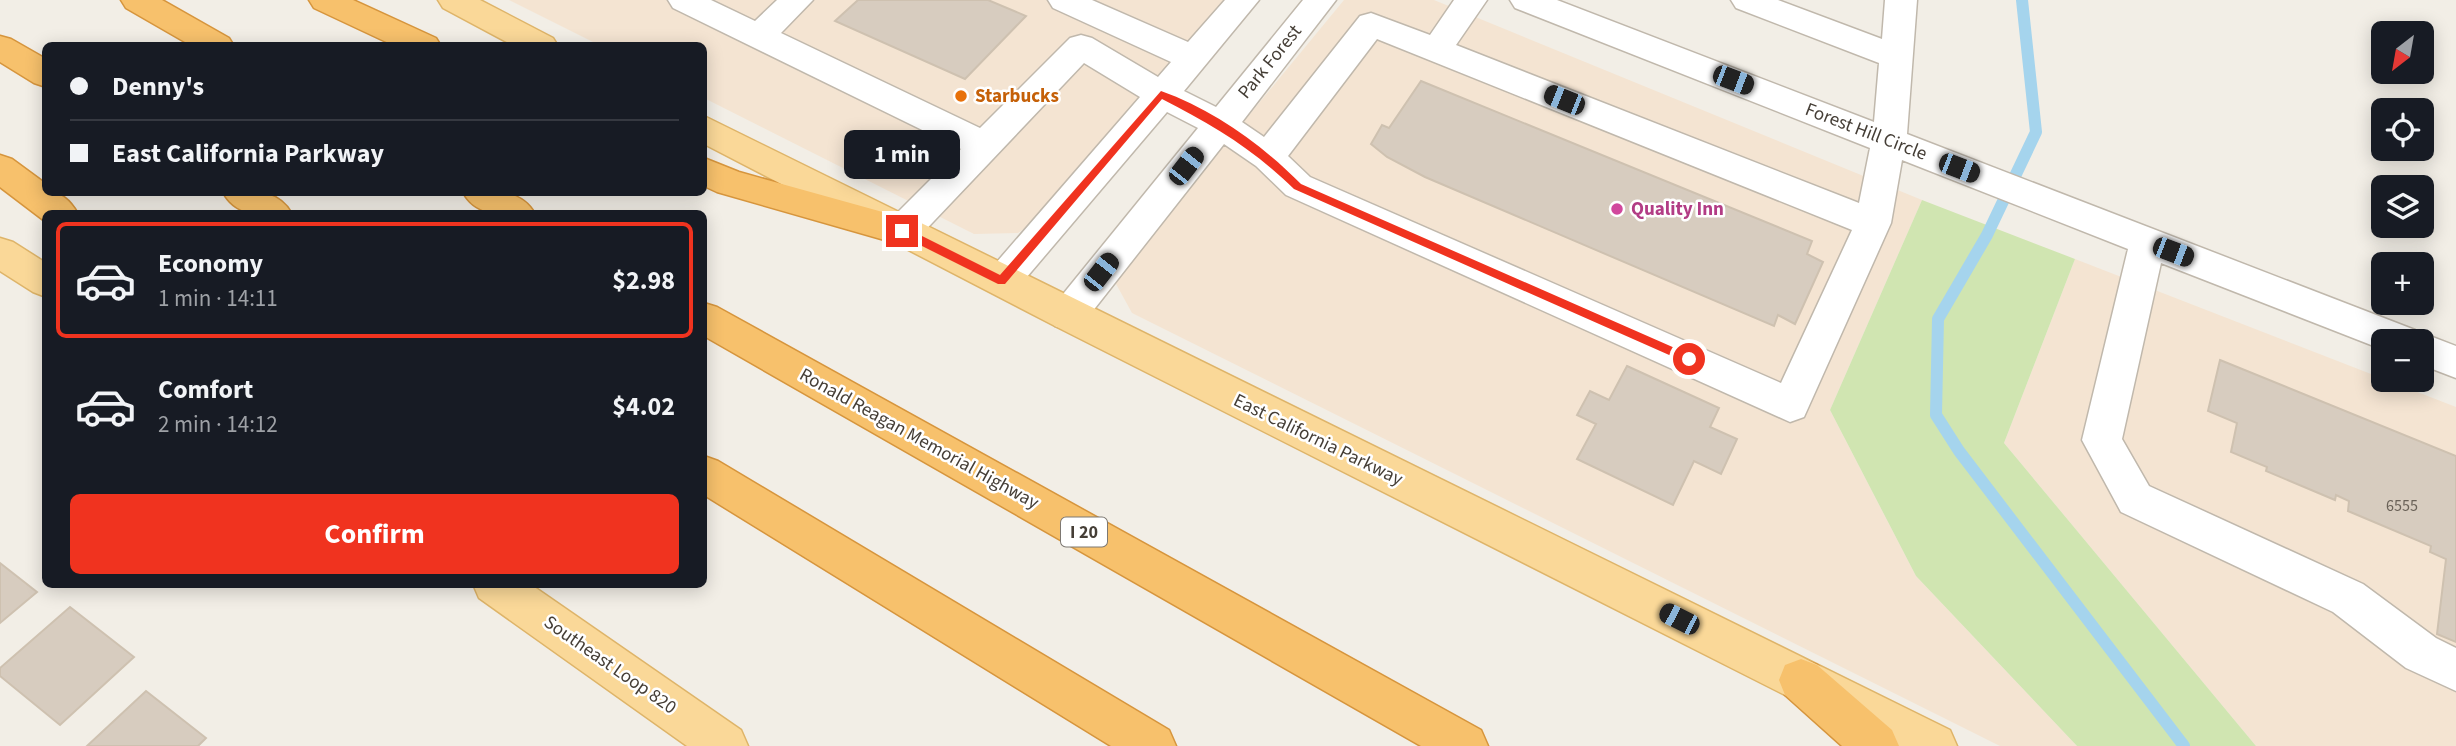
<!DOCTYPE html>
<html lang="en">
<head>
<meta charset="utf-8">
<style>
	body { margin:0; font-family:"Source Sans 3",sans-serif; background:#242831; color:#f1f3f6; height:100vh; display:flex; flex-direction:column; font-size:26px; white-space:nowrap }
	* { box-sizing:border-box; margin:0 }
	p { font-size:23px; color:#9ea1a6 }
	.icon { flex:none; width:38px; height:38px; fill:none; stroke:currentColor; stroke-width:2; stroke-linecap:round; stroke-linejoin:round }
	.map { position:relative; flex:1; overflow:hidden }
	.drawer { position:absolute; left:42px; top:210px; width:665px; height:378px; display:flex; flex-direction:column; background:#171b24; border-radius:10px; box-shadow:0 4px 18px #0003 }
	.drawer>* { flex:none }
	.top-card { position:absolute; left:42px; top:42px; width:665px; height:154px; border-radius:10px; box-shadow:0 4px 18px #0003; display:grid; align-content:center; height:154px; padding:0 28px; background:#171b24 }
	.needle { width:46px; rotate:211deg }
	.fabs { position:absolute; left:2371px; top:21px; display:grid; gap:14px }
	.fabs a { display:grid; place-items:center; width:63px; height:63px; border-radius:10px; background:#171b24; box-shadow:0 4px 18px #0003; font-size:35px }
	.end { position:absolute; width:32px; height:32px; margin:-16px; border:9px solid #f0331f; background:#fff; box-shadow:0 0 0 4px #fff }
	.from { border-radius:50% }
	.bubble { position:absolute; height:49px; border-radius:10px; background:#171b24; box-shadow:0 4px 18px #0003; font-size:23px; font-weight:700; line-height:49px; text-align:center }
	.car { position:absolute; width:21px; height:42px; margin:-21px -10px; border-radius:9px; box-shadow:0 0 5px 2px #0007; background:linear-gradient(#222 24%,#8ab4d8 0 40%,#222 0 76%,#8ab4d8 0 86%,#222 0) }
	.top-card b { display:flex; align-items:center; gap:24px; height:66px; font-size:26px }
	.top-card b+b { border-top:2px solid #363941 }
	.top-card i { width:18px; height:18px; background:#f1f3f6 }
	ul { padding:12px 0 0; list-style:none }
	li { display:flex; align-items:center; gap:21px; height:116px; margin:0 14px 10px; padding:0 14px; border:4px solid transparent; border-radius:10px }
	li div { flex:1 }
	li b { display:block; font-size:26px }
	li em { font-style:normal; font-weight:700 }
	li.current { border-color:#f0331f }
	li>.icon { width:63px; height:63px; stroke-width:1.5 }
	.primary-button { display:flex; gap:14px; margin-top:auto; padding:14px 28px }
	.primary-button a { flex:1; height:80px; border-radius:10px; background:#f0331f; color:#fff; font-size:28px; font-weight:700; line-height:80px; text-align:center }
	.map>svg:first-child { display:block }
</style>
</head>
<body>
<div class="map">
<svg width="2456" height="746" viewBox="0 0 2456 746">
	<rect width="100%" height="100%" fill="#f2eee6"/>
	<g fill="#f4e4d2">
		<polygon points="509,0 1227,0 1041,217 1018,233 974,234 704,98 704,46 599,45"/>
		<polygon points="1344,0 1434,0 1922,200 1830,410 1916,576 2077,746 2000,746 1132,313 1115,282 1127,263"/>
		<polygon points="2075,259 2456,407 2456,746 2256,746 2004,443"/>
	</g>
	<polygon fill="#d0e5b1" points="1922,200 2075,259 2004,443 2256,746 2077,746 1916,576 1830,410"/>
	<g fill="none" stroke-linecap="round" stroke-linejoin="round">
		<polyline stroke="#a5d4ed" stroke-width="12" points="2022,0 2036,132 1987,235 1938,319 1936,415 1959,451 2184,746"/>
	</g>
	<g fill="#d7ccbf" stroke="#cec1b0" stroke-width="2">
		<polygon points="858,0 988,0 1026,16 965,79 835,21"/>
		<polygon points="1421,81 1812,241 1807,254 1823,262 1795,324 1778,315 1774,326 1425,177 1387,157 1371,144 1382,125 1389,128"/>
		<polygon points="2220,360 2456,456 2456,642 2437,634 2446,559 2430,552 2431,546 2348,511 2349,501 2336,495 2335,500 2266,471 2267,467 2231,452 2237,423 2208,411"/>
		<polygon points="1627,366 1719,408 1710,427 1737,439 1721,474 1694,461 1673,505 1577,459 1596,424 1577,415 1590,391 1609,400"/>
		<polygon points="0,563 37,592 0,623"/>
		<polygon points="70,607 134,657 60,725 0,676 0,668"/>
		<polygon points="146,691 206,738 198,746 87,746"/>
	</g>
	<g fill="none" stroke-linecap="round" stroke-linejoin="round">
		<g stroke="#c0b8ac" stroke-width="3">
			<path id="minor" d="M 668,0 L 711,0 L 755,21 L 777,0 L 813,0 L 781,33 L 980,128 L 1070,38 L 1081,35 L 1092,38 L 1158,77 L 1171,62 L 1053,8 L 1048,0 L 1092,0 L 1188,42 L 1225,0 L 1259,0 L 1184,91 L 1216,107 L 1303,0 L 1336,0 L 1242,122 L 1264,137 L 1360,16 L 1371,13 L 1430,35 L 1454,0 L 1487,0 L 1456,45 L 1859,203 L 1870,148 L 1515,8 L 1510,0 L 1557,0 L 1874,122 L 1879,63 L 1736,8 L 1731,0 L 1778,0 L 1882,39 L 1885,0 L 1917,0 L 1907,134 L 2415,330 L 2418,335 L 2422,333 L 2456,346 L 2456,378 L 2422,365 L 2422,341 L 2384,341 L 2384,350 L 2161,263 L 2122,439 L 2149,486 L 2363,584 L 2436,638 L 2456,648 L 2456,691 L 2406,668 L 2333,612 L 2121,512 L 2082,440 L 2128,249 L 1902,160 L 1891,223 L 1804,417 L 1790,422 L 1286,195 L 1256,166 L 1224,144 L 1081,326 L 1068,330 L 1055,326 L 1049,315 L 1055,304 L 1198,128 L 1167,112 L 1015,291 L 1002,296 L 989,291 L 984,281 L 989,271 L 1140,97 L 1084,63 L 915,241 L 902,245 L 889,241 L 884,231 L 889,221 L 961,149 L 673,8 ZM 1377,39 L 1852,230 L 1781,383 L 1310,177 L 1288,156 Z"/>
		</g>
		<g stroke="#deb469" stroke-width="3">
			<g id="major">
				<polygon points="438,0 480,0 553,38 558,46 514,46 443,8"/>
				<polygon points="704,116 1950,730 1957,746 1886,746 1055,326 704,144"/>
				<polygon points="0,238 13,242 46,263 46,297 33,292 0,271"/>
				<polygon points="473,584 530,584 741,730 748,746 687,746 479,598"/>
			</g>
		</g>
		<g stroke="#d6953d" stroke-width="3">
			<g id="highway">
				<polygon points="121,0 162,0 229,38 234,46 192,46 126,8"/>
				<polygon points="309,0 353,0 436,38 441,46 395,46 314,8"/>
				<polygon points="0,36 11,39 46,59 46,87 34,83 0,62"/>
				<path d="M 0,155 L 12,159 L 46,184 L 46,192 C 61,192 70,200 78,214 L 46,214 L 46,222 L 0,187 Z"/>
				<polygon points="704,158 739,172 915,221 920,231 915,241 902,245 717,192 704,186"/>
				<path d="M 223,192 C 249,192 277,187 292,214 C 265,214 237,219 223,192 Z"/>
				<path d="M 463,192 C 489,192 520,187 535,214 C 508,214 477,219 463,192 Z"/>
				<polygon points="704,303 717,307 1481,730 1488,746 1421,746 704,336"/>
				<polygon points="704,456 718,461 1169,730 1176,746 1111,746 704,495"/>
				<polygon points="1801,659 1817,665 1892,730 1899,746 1842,746 1785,695 1779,680 1785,665"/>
			</g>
		</g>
		<use href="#minor" fill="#fff" fill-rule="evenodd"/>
		<use href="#major" fill="#fad898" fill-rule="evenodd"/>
		<use href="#highway" fill="#f7c16c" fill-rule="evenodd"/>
	</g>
	<path fill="#f0331f" d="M 1161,91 C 1214,110 1261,144 1301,184 L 1693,356 L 1693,362 L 1685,362 L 1294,189 C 1253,149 1213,125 1162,99 L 1005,284 L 998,284 L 898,234 L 898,228 L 906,228 L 1000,275 Z"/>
	<circle fill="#e8710a" stroke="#fff" stroke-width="2.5" cx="961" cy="96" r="7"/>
	<circle fill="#d1479c" stroke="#fff" stroke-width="2.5" cx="1617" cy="209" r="7"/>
	<g text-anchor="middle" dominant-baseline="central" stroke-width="5" stroke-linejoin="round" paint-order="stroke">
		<g font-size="16" fill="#6a6258">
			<text x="2402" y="506">6555</text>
		</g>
		<rect fill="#fff" stroke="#7d7872" stroke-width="2" x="1061" y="517.5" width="46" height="29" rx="5"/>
		<g font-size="18" font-weight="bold" fill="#453e36">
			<text x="1084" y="532">I 20</text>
		</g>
		<g font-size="19" fill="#453e36" stroke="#fff">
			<text transform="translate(1270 62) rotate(-51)">Park Forest</text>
			<text transform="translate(1866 132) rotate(21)">Forest Hill Circle</text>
			<text transform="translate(919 439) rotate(29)">Ronald Reagan Memorial Highway</text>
			<text transform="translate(1318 440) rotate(26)">East California Parkway</text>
			<text transform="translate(610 665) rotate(35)">Southeast Loop 820</text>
		</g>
		<g font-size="19" font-weight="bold" fill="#c56008" stroke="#fff" text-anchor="start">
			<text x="975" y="96">Starbucks</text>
		</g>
		<g font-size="19" font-weight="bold" fill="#b23c85" stroke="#fff" text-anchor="start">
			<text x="1631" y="209">Quality Inn</text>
		</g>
	</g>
</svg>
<div class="fabs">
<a><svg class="needle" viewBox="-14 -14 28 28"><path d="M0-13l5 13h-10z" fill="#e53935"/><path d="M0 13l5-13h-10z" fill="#9ea1a6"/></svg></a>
<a><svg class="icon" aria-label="locate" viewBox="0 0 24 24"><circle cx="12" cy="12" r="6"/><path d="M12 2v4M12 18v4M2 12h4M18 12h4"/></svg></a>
<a><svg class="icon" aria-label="layers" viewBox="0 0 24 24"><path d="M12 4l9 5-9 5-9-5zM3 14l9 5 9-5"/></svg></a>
<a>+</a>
<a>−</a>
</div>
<i class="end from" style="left:1689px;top:359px"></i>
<i class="end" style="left:902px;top:231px"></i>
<div class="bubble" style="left:844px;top:130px;width:116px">1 min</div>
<i class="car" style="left:1733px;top:80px;rotate:111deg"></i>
<i class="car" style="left:1564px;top:100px;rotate:292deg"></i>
<i class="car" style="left:1186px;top:166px;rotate:38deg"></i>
<i class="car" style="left:1959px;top:168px;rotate:111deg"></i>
<i class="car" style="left:2173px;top:252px;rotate:111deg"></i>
<i class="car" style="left:1101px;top:272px;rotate:38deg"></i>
<i class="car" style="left:1679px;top:619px;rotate:297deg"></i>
<div class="top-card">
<b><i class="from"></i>Denny's</b>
<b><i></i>East California Parkway</b>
</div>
<section class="drawer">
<ul>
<li class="current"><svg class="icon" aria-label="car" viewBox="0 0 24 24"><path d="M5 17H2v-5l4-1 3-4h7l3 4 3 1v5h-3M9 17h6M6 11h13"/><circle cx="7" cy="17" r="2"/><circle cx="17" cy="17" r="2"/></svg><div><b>Economy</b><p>1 min · 14:11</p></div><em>$2.98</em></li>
<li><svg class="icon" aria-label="car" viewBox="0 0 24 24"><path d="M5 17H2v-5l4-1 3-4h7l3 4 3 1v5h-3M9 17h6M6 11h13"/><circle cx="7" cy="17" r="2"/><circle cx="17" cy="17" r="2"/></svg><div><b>Comfort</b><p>2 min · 14:12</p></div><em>$4.02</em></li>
</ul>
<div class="primary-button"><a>Confirm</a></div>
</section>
</div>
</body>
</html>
